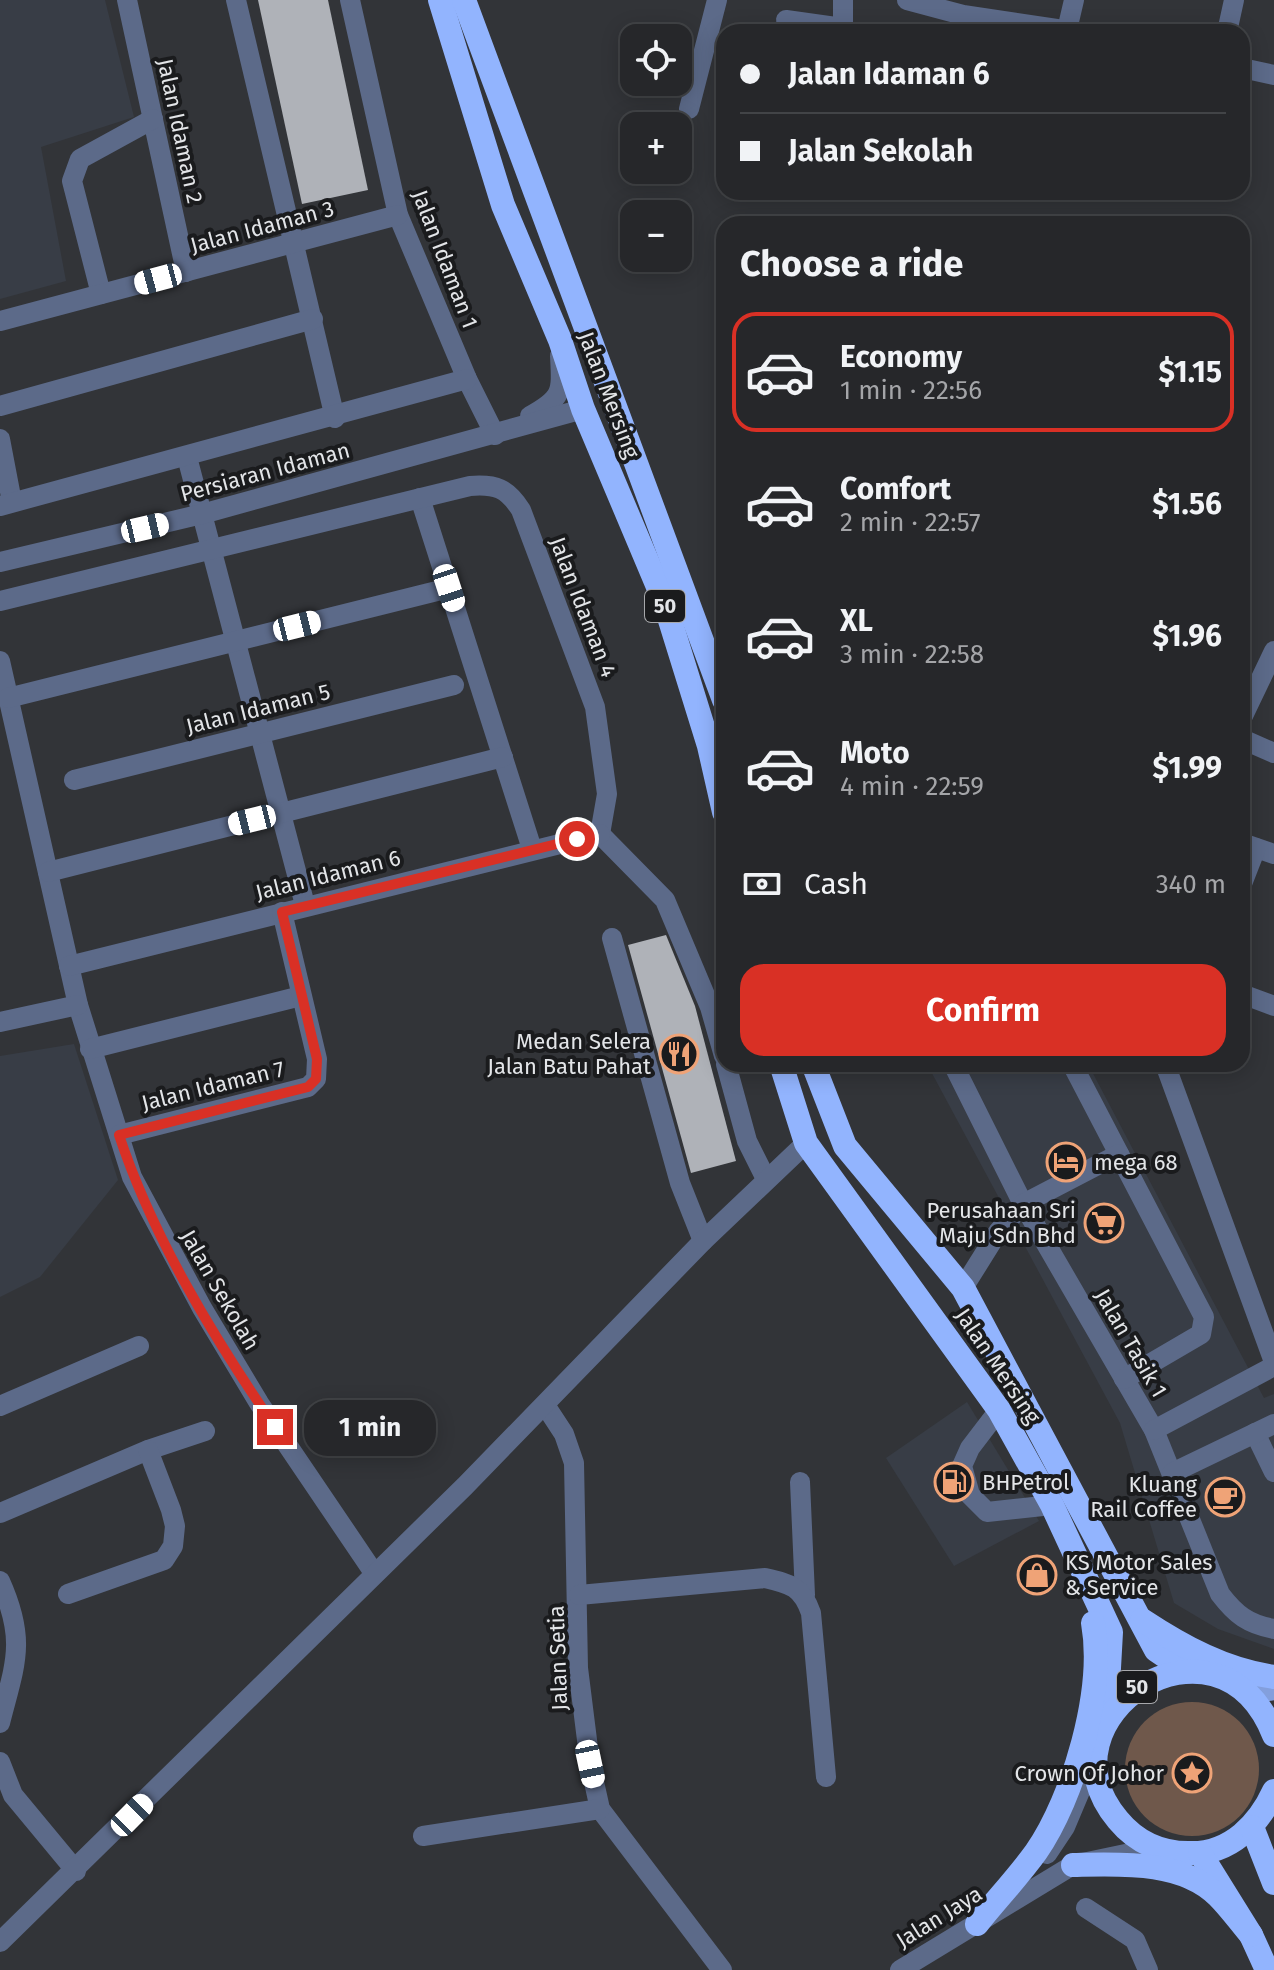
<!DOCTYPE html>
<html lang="en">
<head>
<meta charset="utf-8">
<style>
	body { margin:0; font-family:"Fira Sans",sans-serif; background:#2e2f32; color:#f1f3f6; height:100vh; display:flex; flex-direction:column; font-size:30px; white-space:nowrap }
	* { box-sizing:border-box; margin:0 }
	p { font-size:26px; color:#a4a5a8 }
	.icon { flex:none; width:44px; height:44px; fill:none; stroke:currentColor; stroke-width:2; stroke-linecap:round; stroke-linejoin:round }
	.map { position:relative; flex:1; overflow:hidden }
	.panel { position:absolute; left:716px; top:216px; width:534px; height:856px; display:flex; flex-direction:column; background:#26272a; border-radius:24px; box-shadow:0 4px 20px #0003,0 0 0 2px #424447 }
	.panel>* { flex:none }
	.guide { position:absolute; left:716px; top:24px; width:534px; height:176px; border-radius:24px; box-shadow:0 4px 20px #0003,0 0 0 2px #424447; display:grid; align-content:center; height:176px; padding:0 24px; background:#26272a }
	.tools { position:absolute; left:620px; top:24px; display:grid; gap:16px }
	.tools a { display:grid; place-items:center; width:72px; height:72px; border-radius:16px; background:#26272a; box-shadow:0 4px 20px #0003,0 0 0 2px #424447; font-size:40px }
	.end { position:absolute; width:36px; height:36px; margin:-18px; border:10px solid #d93025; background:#fff; box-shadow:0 0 0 4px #fff }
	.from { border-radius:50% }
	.bubble { position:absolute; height:56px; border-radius:24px; background:#26272a; box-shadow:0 4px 20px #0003,0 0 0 2px #424447; font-size:26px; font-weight:700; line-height:56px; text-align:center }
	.car { position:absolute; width:24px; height:48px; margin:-24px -12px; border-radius:10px; box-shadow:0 0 6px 2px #0007; background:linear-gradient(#fff 24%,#345 0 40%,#fff 0 76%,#345 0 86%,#fff 0) }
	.guide b { display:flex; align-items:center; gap:28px; height:76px; font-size:30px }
	.guide b+b { border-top:2px solid #424447 }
	.guide i { width:20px; height:20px; background:#f1f3f6 }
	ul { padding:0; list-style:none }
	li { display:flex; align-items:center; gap:24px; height:120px; margin:0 16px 12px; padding:0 8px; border:4px solid transparent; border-radius:24px }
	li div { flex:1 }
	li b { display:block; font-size:30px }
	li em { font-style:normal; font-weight:700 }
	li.selected { border-color:#d93025 }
	li>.icon { width:72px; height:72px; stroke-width:1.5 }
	h2 { padding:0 24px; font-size:36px; line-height:96px }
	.pay { display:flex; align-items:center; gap:20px; height:88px; padding:0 24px; font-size:30px }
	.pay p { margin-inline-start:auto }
	.cta { display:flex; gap:16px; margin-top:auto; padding:16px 24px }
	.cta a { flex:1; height:92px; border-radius:24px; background:#d93025; color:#fff; font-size:32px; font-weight:700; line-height:92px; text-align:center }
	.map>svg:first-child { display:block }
</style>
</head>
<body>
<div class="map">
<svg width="1274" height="1970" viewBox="0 0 1274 1970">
	<rect width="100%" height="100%" fill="#323438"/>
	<g fill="#383d46">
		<polygon points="0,0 105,0 134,117 41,147 66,281 0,299"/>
		<polygon points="74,1044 118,1180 40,1277 0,1297 0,1056"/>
		<polygon points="927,1064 1088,1064 1264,1398 1274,1394 1274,1649 1218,1629 1174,1603 1120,1423"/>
		<polygon points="967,1402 1039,1521 954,1566 886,1458"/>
	</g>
	<circle fill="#6f584b" cx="1192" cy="1769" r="67"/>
	<g fill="#afb2b8">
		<polygon points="258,0 328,0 368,190 302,204"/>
		<polygon points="666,935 695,1006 736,1161 691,1173 628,945"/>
	</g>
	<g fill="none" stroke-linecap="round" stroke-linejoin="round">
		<g stroke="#5c6a89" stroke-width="20">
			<polyline points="127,0 186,272"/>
			<polyline points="236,0 335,418"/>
			<polyline points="350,0 398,215 467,379 495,435"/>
			<polyline points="907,0 963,15 1077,32"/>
			<polyline points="786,20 843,28"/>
			<polyline points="1067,30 1074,0"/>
			<polyline points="843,32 843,0"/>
			<polyline points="1227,32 1234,0"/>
			<polyline points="1242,68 1274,75"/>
			<polyline points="689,109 717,0"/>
			<polyline points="101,294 72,181 80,159 153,119"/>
			<polyline points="0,321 398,215"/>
			<polyline points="0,406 313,319"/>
			<path d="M 530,416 C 563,398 562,392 560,356"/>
			<polyline points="0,439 12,502"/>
			<polyline points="187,457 305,905"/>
			<polyline points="420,498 532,849"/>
			<polyline points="0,506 467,379"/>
			<polyline points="0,562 202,514 583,409"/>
			<path d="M 0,601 L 470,486 C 496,484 507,488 521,510 L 595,707 L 607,794 L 600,834"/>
			<polyline points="0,661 78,1005 132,1177 202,1308 259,1403 374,1573"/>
			<polyline points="8,698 449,588"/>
			<polyline points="1242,718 1274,651"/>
			<polyline points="1242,739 1274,753"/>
			<polyline points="74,780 454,685"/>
			<polyline points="600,834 665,900 710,1007 724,1056"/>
			<polyline points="1242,843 1274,854"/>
			<polyline points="48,872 503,757"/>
			<polyline points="1242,884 1256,848"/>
			<polyline points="612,938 680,1183 703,1241"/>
			<polyline points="69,966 600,834"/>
			<polyline points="1242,994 1274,1006"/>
			<polyline points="0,1022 78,1005"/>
			<polyline points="90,1049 301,996"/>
			<polyline points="726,1064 747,1141 766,1179"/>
			<path d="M 953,1064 L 1023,1204 L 1154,1430 L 1220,1594 C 1236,1615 1248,1624 1274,1629"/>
			<polyline points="1072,1064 1204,1317 1201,1334 1124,1379"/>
			<polyline points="1165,1064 1274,1362"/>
			<polyline points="119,1135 308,1087 316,1079 317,1059 282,912"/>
			<polyline points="963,1288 998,1232 1023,1204 1119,1154"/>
			<polyline points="545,1405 564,1434 574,1463 578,1668 590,1764 600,1809 722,1970"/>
			<polyline points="0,1406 139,1346"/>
			<polyline points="999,1410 970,1448 962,1466 970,1495 987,1512 1052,1505"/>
			<polyline points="1154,1430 1274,1366"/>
			<polyline points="1255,1433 1274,1472"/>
			<polyline points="1172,1473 1274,1424"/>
			<polyline points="800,1482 805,1595"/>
			<polyline points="0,1513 148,1450 205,1431"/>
			<path d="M 0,1581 C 27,1641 15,1664 0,1723"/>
			<polyline points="68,1594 164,1560 173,1546 175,1526 171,1510 148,1450"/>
			<path d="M 579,1595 L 765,1578 C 791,1584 802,1587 811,1613 L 826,1777"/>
			<polyline points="0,1762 13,1795 76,1871"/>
			<polyline points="423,1836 600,1809"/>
			<polyline points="1047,1854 1065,1827 1094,1758"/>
			<polyline points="1086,1908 1135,1940 1148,1970"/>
			<polyline points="0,1942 465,1486 703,1241 806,1143"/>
			<polyline points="900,1970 1073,1865 1154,1848"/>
		</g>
		<polyline stroke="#839fdd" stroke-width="20" points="1249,1695 1274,1690"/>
		<g stroke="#92b4fe" stroke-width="24">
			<polyline points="440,0 503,205 560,340 583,409 664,601 709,746 724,812"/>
			<polyline points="464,0 724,700"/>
			<polyline points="781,1064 806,1143 999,1410 1052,1505 1111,1632 1106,1721"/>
			<polyline points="813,1064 845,1146 963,1288 1156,1650 1187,1671"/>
			<path d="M 1142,1620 C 1183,1647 1225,1670 1274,1677"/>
			<path d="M 1274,1735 C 1218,1594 1031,1718 1118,1820 C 1137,1843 1163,1854 1192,1853 C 1231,1853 1259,1824 1274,1791"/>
			<polyline points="1252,1827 1274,1883"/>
			<polyline points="1200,1853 1251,1935 1267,1970"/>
			<path d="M 1073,1865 C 1120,1864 1182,1860 1218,1896 C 1230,1908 1240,1922 1251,1935"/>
			<path d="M 977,1924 C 996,1900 1018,1877 1036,1852 C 1074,1797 1105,1690 1093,1623"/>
		</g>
	</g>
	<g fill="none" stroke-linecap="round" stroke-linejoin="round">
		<path stroke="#d93025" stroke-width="10" d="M 275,1427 C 214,1338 153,1238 119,1135 L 308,1087 L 316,1079 L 317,1059 L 282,912 L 577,839"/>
	</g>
	<defs>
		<g id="restaurant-ring" transform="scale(2)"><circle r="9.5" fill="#1a1b1d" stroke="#efa377" stroke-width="1.5"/><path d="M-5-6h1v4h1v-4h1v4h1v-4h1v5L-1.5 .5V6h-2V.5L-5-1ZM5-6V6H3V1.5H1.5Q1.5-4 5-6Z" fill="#efa377"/></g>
		<g id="hotel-ring" transform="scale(2)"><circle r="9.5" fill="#1a1b1d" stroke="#efa377" stroke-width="1.5"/><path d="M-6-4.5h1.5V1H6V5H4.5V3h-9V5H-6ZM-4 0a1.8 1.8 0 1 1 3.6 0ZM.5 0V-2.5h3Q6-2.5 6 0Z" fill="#efa377"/></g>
		<g id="supermarket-ring" transform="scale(2)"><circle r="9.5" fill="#1a1b1d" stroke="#efa377" stroke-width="1.5"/><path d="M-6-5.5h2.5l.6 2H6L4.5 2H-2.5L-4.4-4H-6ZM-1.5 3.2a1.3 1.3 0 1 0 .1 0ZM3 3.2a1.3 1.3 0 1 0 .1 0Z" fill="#efa377"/></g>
		<g id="fuel-ring" transform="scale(2)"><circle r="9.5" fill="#1a1b1d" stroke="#efa377" stroke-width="1.5"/><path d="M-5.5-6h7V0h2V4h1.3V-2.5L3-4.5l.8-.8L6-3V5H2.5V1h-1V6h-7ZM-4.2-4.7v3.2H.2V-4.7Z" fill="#efa377"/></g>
		<g id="cafe-ring" transform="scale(2)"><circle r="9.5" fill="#1a1b1d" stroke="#efa377" stroke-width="1.5"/><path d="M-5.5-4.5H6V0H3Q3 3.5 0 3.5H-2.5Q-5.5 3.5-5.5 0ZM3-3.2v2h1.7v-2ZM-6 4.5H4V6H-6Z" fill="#efa377"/></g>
		<g id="shop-ring" transform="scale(2)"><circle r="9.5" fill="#1a1b1d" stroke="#efa377" stroke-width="1.5"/><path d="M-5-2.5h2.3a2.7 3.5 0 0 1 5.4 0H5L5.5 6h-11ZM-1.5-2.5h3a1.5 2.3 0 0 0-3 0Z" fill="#efa377"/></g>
		<g id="sight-ring" transform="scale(2)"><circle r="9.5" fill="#1a1b1d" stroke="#efa377" stroke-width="1.5"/><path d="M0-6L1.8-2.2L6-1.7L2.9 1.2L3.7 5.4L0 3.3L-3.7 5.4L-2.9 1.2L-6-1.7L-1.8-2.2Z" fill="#efa377"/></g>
	</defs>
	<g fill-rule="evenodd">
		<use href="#restaurant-ring" x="679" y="1054"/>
		<use href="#hotel-ring" x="1066" y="1162"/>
		<use href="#supermarket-ring" x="1104" y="1223"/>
		<use href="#fuel-ring" x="954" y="1482"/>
		<use href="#cafe-ring" x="1225" y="1497"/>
		<use href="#shop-ring" x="1037" y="1575"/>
		<use href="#sight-ring" x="1192" y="1773"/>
	</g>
	<g text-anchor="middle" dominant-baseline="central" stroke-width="8" stroke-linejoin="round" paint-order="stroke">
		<g fill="#1a1b1d" stroke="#a7a8ab" stroke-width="2">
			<rect x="645" y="590" width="40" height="32" rx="6"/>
			<rect x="1117" y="1671" width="40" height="32" rx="6"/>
		</g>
		<g font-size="20" font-weight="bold" fill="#e3e5e8">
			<text x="665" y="606">50</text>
			<text x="1137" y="1687">50</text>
		</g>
		<g font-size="22" fill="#e3e5e8" stroke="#1a1b1d">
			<text transform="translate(180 131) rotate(78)">Jalan Idaman 2</text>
			<text transform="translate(262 227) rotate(-15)">Jalan Idaman 3</text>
			<text transform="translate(445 259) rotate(69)">Jalan Idaman 1</text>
			<text transform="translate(609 395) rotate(69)">Jalan Mersing</text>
			<text transform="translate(265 472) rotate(-15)">Persiaran Idaman</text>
			<text transform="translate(583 607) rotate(69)">Jalan Idaman 4</text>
			<text transform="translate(258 709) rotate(-14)">Jalan Idaman 5</text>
			<text transform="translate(328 875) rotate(-14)">Jalan Idaman 6</text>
			<text transform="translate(213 1086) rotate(-14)">Jalan Idaman 7</text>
			<text transform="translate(220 1290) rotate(60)">Jalan Sekolah</text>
			<text transform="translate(1131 1343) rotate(60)">Jalan Tasik 1</text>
			<text transform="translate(998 1366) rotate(56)">Jalan Mersing</text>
			<text transform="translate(558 1658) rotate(-92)">Jalan Setia</text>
			<text transform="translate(939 1917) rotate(-32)">Jalan Jaya</text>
		</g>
		<g font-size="22" fill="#e3e5e8" stroke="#1a1b1d" text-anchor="end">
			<text x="651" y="1041">Medan Selera<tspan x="651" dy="25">Jalan Batu Pahat</tspan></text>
			<text x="1094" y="1162" text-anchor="start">mega 68</text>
			<text x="1076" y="1210">Perusahaan Sri<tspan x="1076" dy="25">Maju Sdn Bhd</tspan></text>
			<text x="982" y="1482" text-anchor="start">BHPetrol</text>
			<text x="1197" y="1484">Kluang<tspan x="1197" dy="25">Rail Coffee</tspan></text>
			<text x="1065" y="1562" text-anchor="start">KS Motor Sales<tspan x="1065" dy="25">&amp; Service</tspan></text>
			<text x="1164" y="1773">Crown Of Johor</text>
		</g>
	</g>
</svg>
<div class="tools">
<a><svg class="icon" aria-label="locate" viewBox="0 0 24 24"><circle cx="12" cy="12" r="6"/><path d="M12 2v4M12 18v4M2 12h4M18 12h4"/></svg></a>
<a>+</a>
<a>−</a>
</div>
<i class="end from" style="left:577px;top:839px"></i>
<i class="end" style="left:275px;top:1427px"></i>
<div class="bubble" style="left:304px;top:1400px;width:132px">1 min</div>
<i class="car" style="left:158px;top:279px;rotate:255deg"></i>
<i class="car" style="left:145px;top:528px;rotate:77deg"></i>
<i class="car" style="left:449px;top:588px;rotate:162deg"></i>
<i class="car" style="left:297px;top:626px;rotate:76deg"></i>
<i class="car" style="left:252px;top:820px;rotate:256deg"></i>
<i class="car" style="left:590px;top:1764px;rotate:168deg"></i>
<i class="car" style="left:132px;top:1815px;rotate:45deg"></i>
<div class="guide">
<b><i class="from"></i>Jalan Idaman 6</b>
<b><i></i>Jalan Sekolah</b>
</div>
<section class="panel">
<h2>Choose a ride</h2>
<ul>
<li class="selected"><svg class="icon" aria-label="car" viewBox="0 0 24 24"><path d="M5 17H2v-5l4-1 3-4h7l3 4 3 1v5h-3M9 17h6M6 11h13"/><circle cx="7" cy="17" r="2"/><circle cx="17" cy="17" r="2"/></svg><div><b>Economy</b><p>1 min · 22:56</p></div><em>$1.15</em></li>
<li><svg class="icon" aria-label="car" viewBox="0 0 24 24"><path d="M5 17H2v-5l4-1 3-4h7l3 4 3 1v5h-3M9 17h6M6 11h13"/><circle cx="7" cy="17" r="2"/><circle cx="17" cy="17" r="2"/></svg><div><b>Comfort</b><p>2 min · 22:57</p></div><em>$1.56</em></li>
<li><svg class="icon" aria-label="car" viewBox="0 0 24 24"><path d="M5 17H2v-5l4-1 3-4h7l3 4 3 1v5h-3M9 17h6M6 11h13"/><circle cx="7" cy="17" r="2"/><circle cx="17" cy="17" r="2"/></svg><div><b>XL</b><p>3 min · 22:58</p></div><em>$1.96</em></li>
<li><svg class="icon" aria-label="car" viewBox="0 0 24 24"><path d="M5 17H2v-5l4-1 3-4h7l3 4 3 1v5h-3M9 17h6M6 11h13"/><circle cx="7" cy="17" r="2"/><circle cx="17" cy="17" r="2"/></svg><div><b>Moto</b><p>4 min · 22:59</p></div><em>$1.99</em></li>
</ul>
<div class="pay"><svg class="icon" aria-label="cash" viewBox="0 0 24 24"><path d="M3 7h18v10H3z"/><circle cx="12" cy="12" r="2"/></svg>Cash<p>340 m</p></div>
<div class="cta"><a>Confirm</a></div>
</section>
</div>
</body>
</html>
